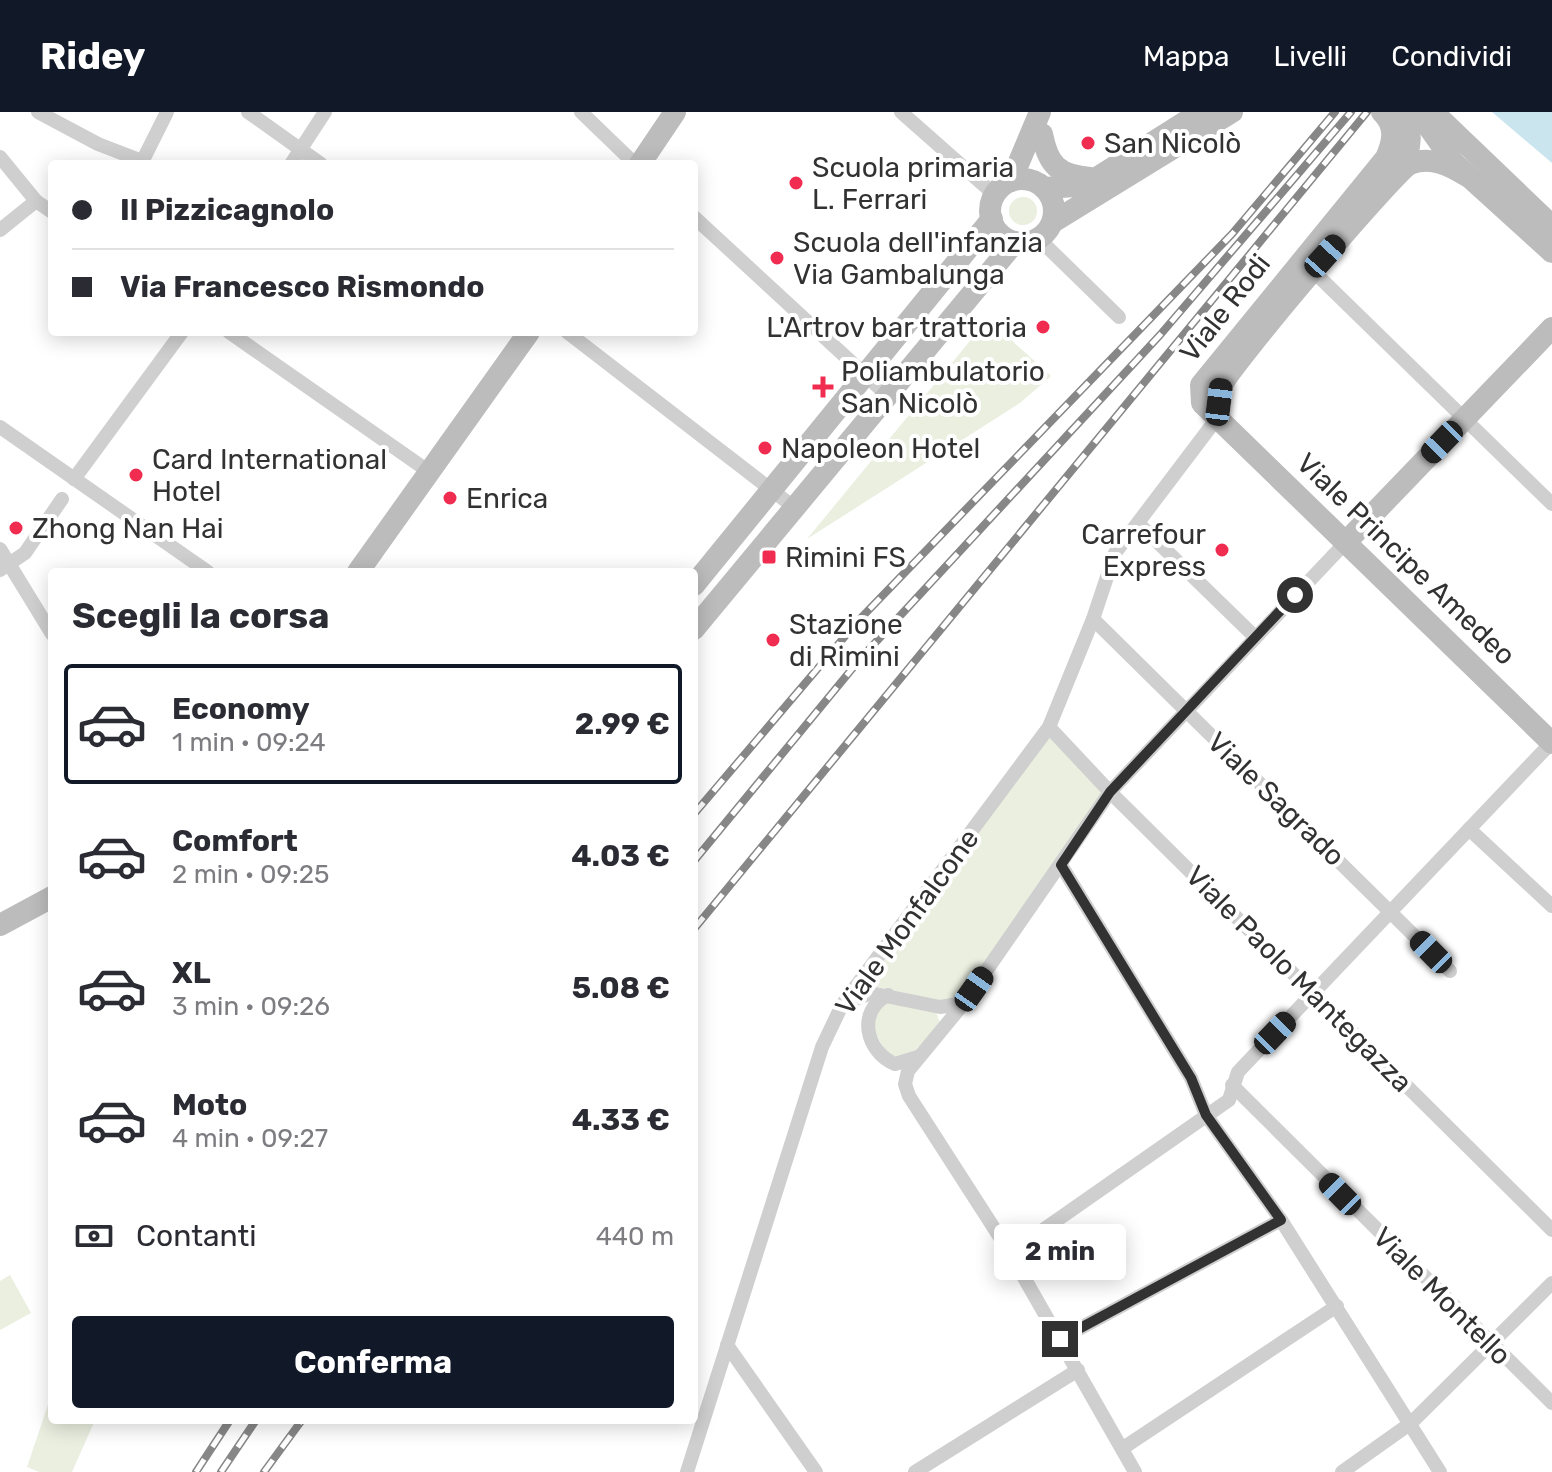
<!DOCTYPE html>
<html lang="it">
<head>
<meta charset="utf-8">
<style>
	body { margin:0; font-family:Rubik,sans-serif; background:#f7f7f7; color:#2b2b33; height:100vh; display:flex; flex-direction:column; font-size:30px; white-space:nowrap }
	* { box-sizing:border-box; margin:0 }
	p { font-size:26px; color:#7c7c81 }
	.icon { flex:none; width:44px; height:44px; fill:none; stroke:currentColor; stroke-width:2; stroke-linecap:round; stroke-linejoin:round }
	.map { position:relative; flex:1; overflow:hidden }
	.side { position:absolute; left:48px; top:456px; width:650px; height:856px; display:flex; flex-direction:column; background:#fff; border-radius:8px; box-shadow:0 4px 20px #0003 }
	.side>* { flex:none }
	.banner { position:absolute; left:48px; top:48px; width:650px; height:176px; border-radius:8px; box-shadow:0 4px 20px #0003; display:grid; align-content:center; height:176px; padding:0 24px; background:#fff }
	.end { position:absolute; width:36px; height:36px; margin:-18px; border:10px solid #323232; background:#fff; box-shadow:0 0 0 4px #fff }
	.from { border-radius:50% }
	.bubble { position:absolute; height:56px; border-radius:8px; background:#fff; box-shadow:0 4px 20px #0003; font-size:26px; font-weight:700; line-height:56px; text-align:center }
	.car { position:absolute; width:24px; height:48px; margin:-24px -12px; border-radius:10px; box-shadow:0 0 6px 2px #0007; background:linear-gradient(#222 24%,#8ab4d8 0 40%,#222 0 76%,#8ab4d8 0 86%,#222 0) }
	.banner b { display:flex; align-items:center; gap:28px; height:76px; font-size:30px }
	.banner b+b { border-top:2px solid #e1e1e2 }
	.banner i { width:20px; height:20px; background:#2b2b33 }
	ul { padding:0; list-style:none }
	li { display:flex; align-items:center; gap:24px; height:120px; margin:0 16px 12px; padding:0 8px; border:4px solid transparent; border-radius:8px }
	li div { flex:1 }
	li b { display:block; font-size:30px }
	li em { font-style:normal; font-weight:700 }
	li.active { border-color:#111827 }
	li>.icon { width:72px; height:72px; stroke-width:1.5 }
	h2 { padding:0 24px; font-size:36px; line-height:96px }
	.pay { display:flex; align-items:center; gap:20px; height:88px; padding:0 24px; font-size:30px }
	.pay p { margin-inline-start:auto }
	.button { display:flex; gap:16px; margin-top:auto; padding:16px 24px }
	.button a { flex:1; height:92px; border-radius:8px; background:#111827; color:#fff; font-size:32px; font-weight:700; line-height:92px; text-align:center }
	header { display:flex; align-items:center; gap:48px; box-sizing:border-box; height:112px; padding:0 40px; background:#111827; color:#fff }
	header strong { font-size:38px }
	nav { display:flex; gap:44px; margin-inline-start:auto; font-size:28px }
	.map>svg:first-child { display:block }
</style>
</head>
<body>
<header>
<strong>Ridey</strong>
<nav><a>Mappa</a><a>Livelli</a><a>Condividi</a></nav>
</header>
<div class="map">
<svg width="1552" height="1360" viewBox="0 0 1552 1360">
	<rect width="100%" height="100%" fill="#fff"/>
	<g fill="#eaefe0">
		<circle cx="1023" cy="99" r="14"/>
		<polygon points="988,207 1051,264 1020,291 807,427"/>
		<polygon points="1048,623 1102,681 961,885 940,889 864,872"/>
		<path d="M 890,888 L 936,899 L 940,911 C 924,934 919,946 888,944 L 871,913 L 873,900 Z"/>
		<polygon points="10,1163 31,1201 0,1218 0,1169"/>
		<polygon points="52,1281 52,1308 95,1308 72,1360 39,1360 27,1355"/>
	</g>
	<polygon fill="#cbe5ef" points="1492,0 1552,0 1552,51"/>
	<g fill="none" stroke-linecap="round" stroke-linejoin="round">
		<g stroke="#cfcfcf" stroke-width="14">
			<polyline points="38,0 98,32 142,49"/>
			<polyline points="248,0 321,52"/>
			<polyline points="581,0 635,52"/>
			<polyline points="901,0 995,83"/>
			<polyline points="0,45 36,89 52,100"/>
			<polyline points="141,52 167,0"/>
			<polyline points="291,52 325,0"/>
			<polyline points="694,105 887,283"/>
			<polyline points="0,118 36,89"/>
			<polyline points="1039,127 1119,205"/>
			<polyline points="1313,159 1552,392"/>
			<polyline points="229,220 428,359"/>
			<polyline points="567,220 795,396"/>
			<polyline points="0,315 208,460"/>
			<polyline points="74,367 182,220"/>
			<polyline points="1139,412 1254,524"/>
			<polyline points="0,437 52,522"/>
			<polyline points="0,458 25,441 62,387"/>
			<polyline points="1093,507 1450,859"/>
			<polyline points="1049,615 1110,680 1552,1118"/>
			<polyline points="1469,717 1552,794"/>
			<polyline points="1061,753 1191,966 1206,1003 1281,1108 1440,1360"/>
			<path d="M 888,883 C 856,899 866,940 895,952 L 918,945"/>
			<polyline points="844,892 871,881 940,895 964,891"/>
			<polyline points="1232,973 1552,1291"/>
			<polyline points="1010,1141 1229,988 1238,960 1552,630"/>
			<polyline points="1060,1227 1281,1108"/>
			<polyline points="727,1233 816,1360"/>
			<polyline points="1123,1336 1337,1194"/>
			<polyline points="687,1360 822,935 842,893 1049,615 1093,507 1115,441 1218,305"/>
			<polyline points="915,1360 1078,1258"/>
			<polyline points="1135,1360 1010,1141 909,984 905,972 908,959 964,891 1110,680 1346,430"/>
			<polyline points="1342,1360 1411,1311 1552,1171"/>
		</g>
		<g stroke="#bcbcbc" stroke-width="22">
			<path d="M 1382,0 C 1396,14 1394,28 1386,46 L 1201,273 L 1202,291 L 1552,631"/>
			<polyline points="1418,0 1454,51 1552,140"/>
			<polyline points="1433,0 1552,114"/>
			<path d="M 1042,22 C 1048,53 1058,63 1090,66"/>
			<polyline points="640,52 675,0"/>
			<path d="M 1398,62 C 1410,42 1416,20 1400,0"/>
			<circle cx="1022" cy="99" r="32"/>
			<polyline points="1011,69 1040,0"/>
			<polyline points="1044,76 1076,74 1095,67 1201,0"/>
			<polyline points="1053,110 1232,0"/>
			<path d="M 1218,305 C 1218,296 1217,284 1221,275 C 1227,257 1394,60 1410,52 C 1431,43 1451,54 1467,64"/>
			<polyline points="1346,430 1552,216"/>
			<polyline points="358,460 529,220"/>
			<polyline points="694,473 992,107"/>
			<polyline points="694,517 1015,130"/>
			<polyline points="0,813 52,785"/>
		</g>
		<g stroke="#878787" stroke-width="8">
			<g id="rail">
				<polyline points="694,702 858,509 1232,122 1335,0"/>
				<polyline points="694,749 861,546 1160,223 1351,0"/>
				<polyline points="694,817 1367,0"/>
				<polyline points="196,1360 230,1308"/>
				<polyline points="221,1360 256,1308"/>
				<polyline points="264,1360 302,1308"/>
			</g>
		</g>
		<use href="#rail" stroke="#fff" stroke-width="5" stroke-dasharray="15" stroke-linecap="butt"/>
	</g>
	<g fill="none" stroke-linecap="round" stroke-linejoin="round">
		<polyline stroke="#323232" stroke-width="10" points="1060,1227 1281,1108 1206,1003 1191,966 1061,753 1110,680 1295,483"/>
	</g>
	<g fill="#f02c50" stroke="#fff" stroke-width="3">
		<circle cx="1088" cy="31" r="8"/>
		<circle cx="796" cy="71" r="8"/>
		<circle cx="777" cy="146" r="8"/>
		<circle cx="1043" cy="215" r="8"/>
		<path d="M819 263h8v8h8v8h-8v8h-8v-8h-8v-8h8z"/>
		<circle cx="765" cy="336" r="8"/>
		<circle cx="136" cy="363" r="8"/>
		<circle cx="450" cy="386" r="8"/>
		<circle cx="16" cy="416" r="8"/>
		<circle cx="1222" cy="438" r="8"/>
		<rect x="761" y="437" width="16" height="16" rx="4"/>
		<circle cx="773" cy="528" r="8"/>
	</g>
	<g text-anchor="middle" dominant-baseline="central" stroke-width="8" stroke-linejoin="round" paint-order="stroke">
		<g font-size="28" fill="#323232" stroke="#fff" text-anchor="start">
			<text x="1104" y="31">San Nicolò</text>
			<text x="812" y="55">Scuola primaria<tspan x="812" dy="32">L. Ferrari</tspan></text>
			<text x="793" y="130">Scuola dell'infanzia<tspan x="793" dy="32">Via Gambalunga</tspan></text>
			<text x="1027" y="215" text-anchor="end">L'Artrov bar trattoria</text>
			<text x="841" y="259">Poliambulatorio<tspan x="841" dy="32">San Nicolò</tspan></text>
			<text x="781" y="336">Napoleon Hotel</text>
			<text x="152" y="347">Card International<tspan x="152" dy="32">Hotel</tspan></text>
			<text x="466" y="386">Enrica</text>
			<text x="32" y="416">Zhong Nan Hai</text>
			<text x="1206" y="422" text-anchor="end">Carrefour<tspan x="1206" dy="32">Express</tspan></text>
			<text x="785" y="445">Rimini FS</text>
			<text x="789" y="512">Stazione<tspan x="789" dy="32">di Rimini</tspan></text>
		</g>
		<g font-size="28" fill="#323232" stroke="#fff">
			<text transform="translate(1225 196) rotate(-52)">Viale Rodi</text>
			<text transform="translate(1406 447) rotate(44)">Viale Principe Amedeo</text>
			<text transform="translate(1276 687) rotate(44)">Viale Sagrado</text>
			<text transform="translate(907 810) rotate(-54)">Viale Monfalcone</text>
			<text transform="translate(1299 867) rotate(45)">Viale Paolo Mantegazza</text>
			<text transform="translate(1442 1184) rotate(45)">Viale Montello</text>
		</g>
	</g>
</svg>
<i class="end from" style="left:1295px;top:483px"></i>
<i class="end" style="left:1060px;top:1227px"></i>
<div class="bubble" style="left:994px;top:1112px;width:132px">2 min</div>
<i class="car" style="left:1325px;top:144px;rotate:42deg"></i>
<i class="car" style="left:1219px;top:290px;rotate:7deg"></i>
<i class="car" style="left:1442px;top:330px;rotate:224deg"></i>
<i class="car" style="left:1431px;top:840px;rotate:315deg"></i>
<i class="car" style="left:974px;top:877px;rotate:35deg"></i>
<i class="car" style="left:1275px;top:921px;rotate:44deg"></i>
<i class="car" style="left:1340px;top:1082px;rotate:315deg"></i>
<div class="banner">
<b><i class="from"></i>Il Pizzicagnolo</b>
<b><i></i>Via Francesco Rismondo</b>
</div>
<section class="side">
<h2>Scegli la corsa</h2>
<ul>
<li class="active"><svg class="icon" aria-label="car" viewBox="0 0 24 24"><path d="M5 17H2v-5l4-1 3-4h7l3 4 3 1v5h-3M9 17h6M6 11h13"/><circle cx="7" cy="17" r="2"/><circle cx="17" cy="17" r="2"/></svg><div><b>Economy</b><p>1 min · 09:24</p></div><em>2.99 €</em></li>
<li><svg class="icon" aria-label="car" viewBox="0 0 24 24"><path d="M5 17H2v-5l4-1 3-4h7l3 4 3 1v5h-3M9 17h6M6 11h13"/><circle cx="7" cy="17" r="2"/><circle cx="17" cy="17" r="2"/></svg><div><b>Comfort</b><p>2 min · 09:25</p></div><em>4.03 €</em></li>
<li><svg class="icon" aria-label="car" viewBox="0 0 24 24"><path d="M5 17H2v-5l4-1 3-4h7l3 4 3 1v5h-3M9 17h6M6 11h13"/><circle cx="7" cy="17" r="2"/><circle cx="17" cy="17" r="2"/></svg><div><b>XL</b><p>3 min · 09:26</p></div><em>5.08 €</em></li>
<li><svg class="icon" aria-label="car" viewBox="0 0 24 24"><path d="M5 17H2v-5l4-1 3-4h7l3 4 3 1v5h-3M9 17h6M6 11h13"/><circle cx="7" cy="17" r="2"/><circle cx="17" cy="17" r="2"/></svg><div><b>Moto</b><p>4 min · 09:27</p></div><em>4.33 €</em></li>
</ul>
<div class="pay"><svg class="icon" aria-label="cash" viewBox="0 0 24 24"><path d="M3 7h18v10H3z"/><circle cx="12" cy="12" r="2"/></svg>Contanti<p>440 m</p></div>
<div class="button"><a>Conferma</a></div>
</section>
</div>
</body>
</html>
